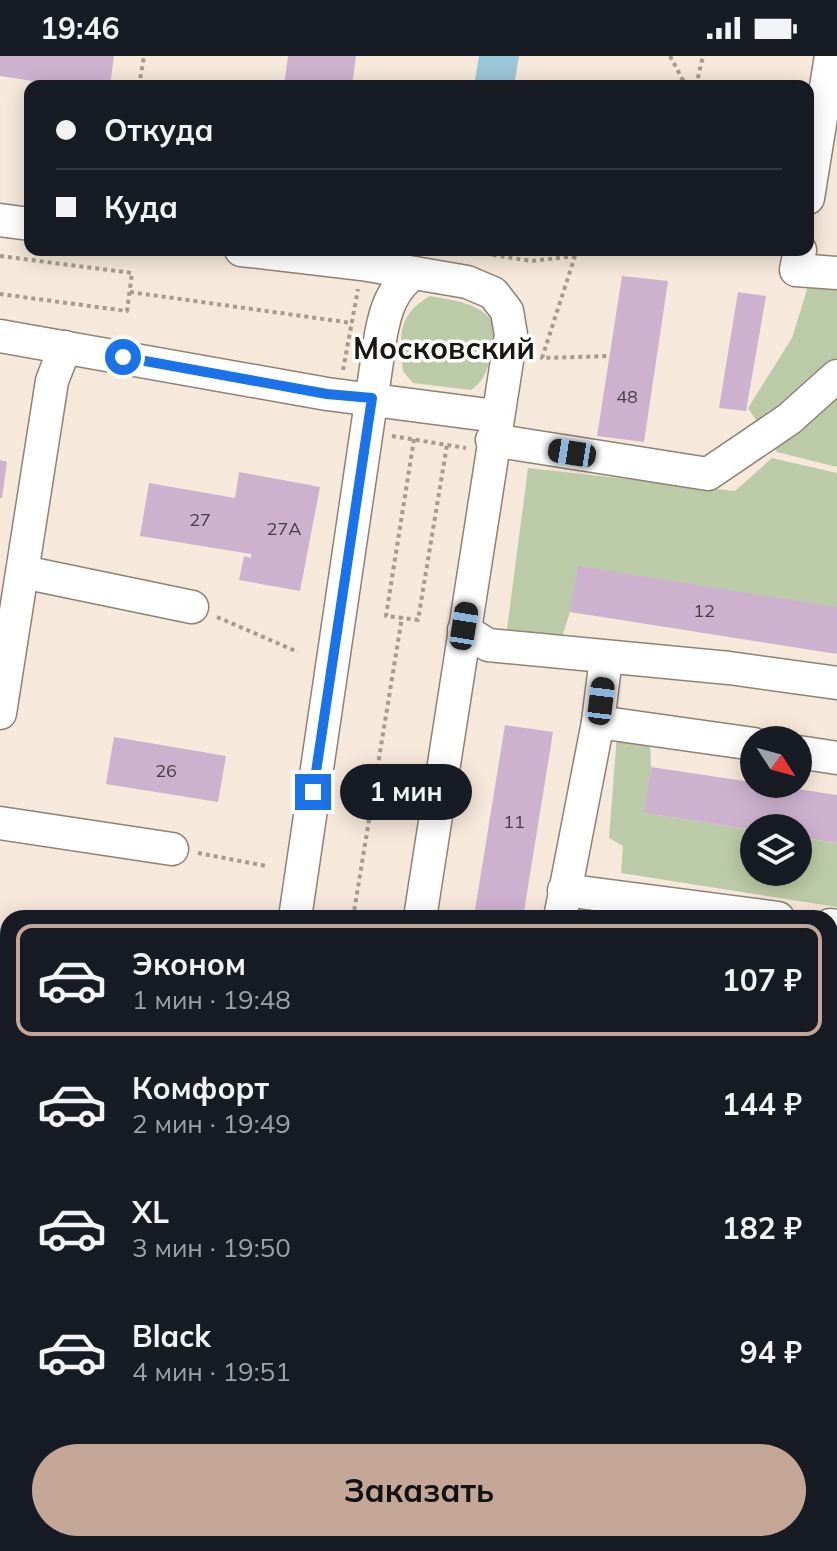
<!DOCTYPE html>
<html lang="ru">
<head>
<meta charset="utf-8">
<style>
	body { margin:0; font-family:Mulish,sans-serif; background:#20242c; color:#f1f3f6; height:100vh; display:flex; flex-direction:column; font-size:30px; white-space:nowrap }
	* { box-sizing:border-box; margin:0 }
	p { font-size:26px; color:#9ea1a6 }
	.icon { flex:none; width:44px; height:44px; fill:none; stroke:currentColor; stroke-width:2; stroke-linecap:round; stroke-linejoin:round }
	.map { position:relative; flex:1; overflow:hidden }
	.details { position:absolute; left:0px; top:854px; width:838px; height:642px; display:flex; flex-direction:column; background:#171b24; border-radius:24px 24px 0 0; box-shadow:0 4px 20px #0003 }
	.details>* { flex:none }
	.hud { position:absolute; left:24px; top:24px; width:790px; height:176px; border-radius:16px; box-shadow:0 4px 20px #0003; display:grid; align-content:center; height:176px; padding:0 32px; background:#171b24 }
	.needle { width:52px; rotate:126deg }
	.controls { position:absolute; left:740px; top:670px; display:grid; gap:16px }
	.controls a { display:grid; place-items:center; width:72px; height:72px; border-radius:50%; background:#171b24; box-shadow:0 4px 20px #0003; font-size:40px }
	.end { position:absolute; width:36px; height:36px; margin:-18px; border:10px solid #1a73e8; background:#fff; box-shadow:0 0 0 4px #fff }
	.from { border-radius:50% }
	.bubble { position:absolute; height:56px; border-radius:28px; background:#171b24; box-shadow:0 4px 20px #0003; font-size:26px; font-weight:700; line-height:56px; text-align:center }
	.car { position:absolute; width:24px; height:48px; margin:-24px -12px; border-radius:10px; box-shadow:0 0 6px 2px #0007; background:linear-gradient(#222 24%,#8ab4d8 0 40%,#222 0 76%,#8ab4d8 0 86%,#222 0) }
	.hud b { display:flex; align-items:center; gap:28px; height:76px; font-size:30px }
	.hud b+b { border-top:2px solid #363941 }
	.hud i { width:20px; height:20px; background:#f1f3f6 }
	ul { padding:14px 0 0; list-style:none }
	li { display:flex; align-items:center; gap:24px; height:112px; margin:0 16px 12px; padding:0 16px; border:4px solid transparent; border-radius:16px }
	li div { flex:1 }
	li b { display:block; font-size:30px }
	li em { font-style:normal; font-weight:700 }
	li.current { border-color:#c4a697 }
	li>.icon { width:72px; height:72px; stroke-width:1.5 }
	.primary-button { display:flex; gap:16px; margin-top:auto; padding:16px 32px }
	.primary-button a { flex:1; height:92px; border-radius:48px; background:#c4a697; color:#111; font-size:32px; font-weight:700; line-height:92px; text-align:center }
	.status { display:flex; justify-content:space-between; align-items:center; height:56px; padding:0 40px; background:#171b24; direction:ltr }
	.status svg { height:22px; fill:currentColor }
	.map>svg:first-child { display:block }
</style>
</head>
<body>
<div class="status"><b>19:46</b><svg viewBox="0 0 49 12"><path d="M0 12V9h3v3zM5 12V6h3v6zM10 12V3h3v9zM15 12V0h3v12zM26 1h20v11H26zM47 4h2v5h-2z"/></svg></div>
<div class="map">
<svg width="837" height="1495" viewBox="0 0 837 1495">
	<rect width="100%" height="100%" fill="#f6e8da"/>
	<g fill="#bccba7">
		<polygon points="810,224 837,227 837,411 777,396 748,352 792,282"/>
		<path d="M 430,240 C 455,245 479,246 495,268 C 492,292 492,320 471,334 L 413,327 L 403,315 C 400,280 396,260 430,240 Z"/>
		<polygon points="772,402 837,417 837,551 570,556 560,587 506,581 528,412 735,435"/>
		<polygon points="617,679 650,684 651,711 645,757 754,774 754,816 798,816 798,781 837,787 837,851 621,817 623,790 609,782"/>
	</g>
	<polygon fill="#9bc6d7" points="479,0 519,0 514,30 474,30"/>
	<g fill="#cdb2d0">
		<polygon points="0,0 114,0 110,30 66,30 0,20"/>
		<polygon points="288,0 356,0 352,30 284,30"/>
		<polygon points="622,220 668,225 644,386 597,380"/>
		<polygon points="738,236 766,240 746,355 719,352"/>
		<polygon points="0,404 7,406 2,442 0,442"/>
		<polygon points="239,416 320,431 300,535 239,524 244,500 251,502 251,498 140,480 149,427 235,442"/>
		<polygon points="578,510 837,551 837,598 570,556"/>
		<polygon points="505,669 553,676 523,862 475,854"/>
		<polygon points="114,681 226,700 218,746 106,728"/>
		<polygon points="651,711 837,739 837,787 798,781 798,772 754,774 644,757"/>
		<polygon points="830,920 837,921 837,968 830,967"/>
		<polygon points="830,1220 837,1221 832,1271 830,1271"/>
		<polygon points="90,1488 143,1488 142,1495 89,1495"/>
	</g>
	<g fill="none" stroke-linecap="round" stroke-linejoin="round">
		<g stroke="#8f8275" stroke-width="35">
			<g id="minor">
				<polyline points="808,142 831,0"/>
				<polyline points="0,164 30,168"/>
				<polyline points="241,194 362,208 467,226 493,237 507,255 511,279 420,862"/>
				<polyline points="800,194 796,214 837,217"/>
				<polyline points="0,280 327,338 496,360"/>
				<polyline points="492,384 708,418 789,363 837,320"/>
				<polyline points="23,516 192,551"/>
				<polyline points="464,574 488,589 729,612 837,627"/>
				<polyline points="0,657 52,325 65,291"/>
				<polyline points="598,666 754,688"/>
				<polyline points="798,696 837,702"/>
				<polyline points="0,767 172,793"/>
				<polyline points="564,834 778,862"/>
				<path d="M 295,862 L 381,278 C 386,252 392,234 413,217"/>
				<polyline points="560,862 598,666 606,602"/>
				<polyline points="830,869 837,870"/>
				<polyline points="0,1013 8,1014"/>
				<polyline points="830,1285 837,1287"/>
				<polyline points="560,1488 594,1495"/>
				<polyline points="61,1495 63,1488"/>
				<polyline points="191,1495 192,1488"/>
				<polyline points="323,1495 324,1488"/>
				<polyline points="488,1495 489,1488"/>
			</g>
		</g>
		<g stroke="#a69b90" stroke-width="4" stroke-dasharray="4 4" stroke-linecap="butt">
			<polyline points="670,0 686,30"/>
			<polyline points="560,28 576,30"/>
			<polyline points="139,30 144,0"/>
			<polyline points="696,30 703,0"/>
			<polyline points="461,194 532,205 575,200"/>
			<polyline points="581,194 575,200 542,302 609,300"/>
			<polyline points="0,200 132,217 127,255 0,238"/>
			<polyline points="130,236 352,267"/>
			<polyline points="343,314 358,233"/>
			<polyline points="392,380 466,392"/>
			<polyline points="414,383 386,560 418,564 447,389"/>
			<polyline points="217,561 298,596"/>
			<polyline points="198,797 266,810"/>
			<polyline points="353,862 402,561"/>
			<polyline points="830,1025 837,1021"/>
			<polyline points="830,1104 837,1104"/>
			<polyline points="0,1142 8,1142"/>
			<polyline points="830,1189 837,1196"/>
			<polyline points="0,1248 8,1243"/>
			<polyline points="830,1354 837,1358"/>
			<polyline points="0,1367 8,1365"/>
			<polyline points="0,1374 8,1402"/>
			<polyline points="830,1417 837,1451"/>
			<polyline points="263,1495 264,1488"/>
			<polyline points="832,1495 837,1480"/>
		</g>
		<use href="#minor" stroke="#fff" stroke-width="32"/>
	</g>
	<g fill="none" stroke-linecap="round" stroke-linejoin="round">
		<polyline stroke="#1a73e8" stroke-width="10" points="123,301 327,338 372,342 313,736"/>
	</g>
	<g text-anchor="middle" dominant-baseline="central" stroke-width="7" stroke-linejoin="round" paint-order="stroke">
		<g font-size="18" fill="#483d41">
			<text x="627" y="340">48</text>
			<text x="200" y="463">27</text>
			<text x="284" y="472">27А</text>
			<text x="704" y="554">12</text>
			<text x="166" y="714">26</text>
			<text x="514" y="765">11</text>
		</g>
		<g font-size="30" font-weight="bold" fill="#1b1611" stroke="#fff">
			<text x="444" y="292">Московский</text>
		</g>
	</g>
</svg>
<div class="controls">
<a><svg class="needle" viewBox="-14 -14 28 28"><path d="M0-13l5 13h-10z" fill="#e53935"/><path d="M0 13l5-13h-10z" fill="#9ea1a6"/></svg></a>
<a><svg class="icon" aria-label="layers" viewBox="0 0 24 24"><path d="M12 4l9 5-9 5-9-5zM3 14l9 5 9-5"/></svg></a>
</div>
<i class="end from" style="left:123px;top:301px"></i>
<i class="end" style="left:313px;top:736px"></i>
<div class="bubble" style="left:340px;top:708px;width:132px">1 мин</div>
<i class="car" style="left:572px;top:397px;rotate:279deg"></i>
<i class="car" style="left:464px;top:570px;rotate:9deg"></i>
<i class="car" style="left:601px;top:645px;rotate:7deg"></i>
<div class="hud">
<b><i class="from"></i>Откуда</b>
<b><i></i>Куда</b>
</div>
<section class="details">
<ul>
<li class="current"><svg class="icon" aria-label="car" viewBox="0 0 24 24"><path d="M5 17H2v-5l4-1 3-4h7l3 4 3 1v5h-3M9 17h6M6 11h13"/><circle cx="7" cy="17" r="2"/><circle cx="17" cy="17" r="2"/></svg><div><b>Эконом</b><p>1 мин · 19:48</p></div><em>107 ₽</em></li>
<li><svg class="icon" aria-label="car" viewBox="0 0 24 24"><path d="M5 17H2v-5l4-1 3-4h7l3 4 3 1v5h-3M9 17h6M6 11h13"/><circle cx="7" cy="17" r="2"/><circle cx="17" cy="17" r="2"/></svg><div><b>Комфорт</b><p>2 мин · 19:49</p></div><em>144 ₽</em></li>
<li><svg class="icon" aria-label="car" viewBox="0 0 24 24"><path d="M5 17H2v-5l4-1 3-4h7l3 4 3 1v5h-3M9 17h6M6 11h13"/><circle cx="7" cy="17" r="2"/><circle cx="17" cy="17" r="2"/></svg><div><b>XL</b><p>3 мин · 19:50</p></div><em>182 ₽</em></li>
<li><svg class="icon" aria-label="car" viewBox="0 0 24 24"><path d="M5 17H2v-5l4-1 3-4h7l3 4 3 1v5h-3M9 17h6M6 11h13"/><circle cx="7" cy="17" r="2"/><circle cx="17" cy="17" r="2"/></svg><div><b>Black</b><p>4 мин · 19:51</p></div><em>94 ₽</em></li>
</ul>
<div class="primary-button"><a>Заказать</a></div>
</section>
</div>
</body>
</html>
